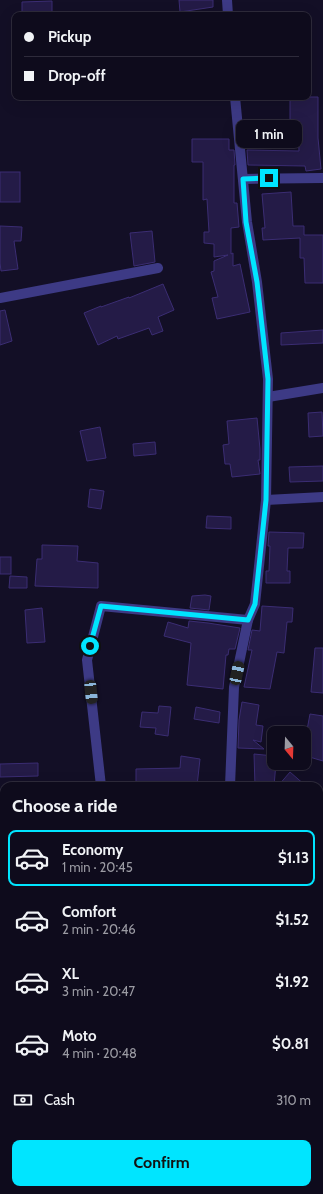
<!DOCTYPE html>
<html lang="en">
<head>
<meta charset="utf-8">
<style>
	body { margin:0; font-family:Cabin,sans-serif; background:#171425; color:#f1f3f6; height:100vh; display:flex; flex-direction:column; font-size:15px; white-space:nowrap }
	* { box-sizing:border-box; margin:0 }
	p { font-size:13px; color:#9b9ba3 }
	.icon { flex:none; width:22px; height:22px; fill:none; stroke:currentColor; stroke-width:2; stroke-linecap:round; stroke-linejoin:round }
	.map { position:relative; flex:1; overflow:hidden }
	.sheet { position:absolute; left:0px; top:782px; width:323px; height:412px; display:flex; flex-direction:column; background:#0e0b1c; border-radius:12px 12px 0 0; box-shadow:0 4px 16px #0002,0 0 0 1px #2e2b3b }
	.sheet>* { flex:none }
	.guide { position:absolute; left:12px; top:12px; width:299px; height:88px; border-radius:8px; box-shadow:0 4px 16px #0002,0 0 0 1px #2e2b3b; display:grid; align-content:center; height:88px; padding:0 12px; background:#0e0b1c }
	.needle { width:26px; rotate:161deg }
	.controls { position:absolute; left:267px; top:726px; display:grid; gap:8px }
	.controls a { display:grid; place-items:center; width:44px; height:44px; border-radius:8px; background:#0e0b1c; box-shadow:0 4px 16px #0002,0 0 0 1px #2e2b3b; font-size:20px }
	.end { position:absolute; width:18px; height:18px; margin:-9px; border:5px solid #00e5ff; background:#111; box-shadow:0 0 0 2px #111 }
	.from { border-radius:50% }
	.bubble { position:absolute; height:28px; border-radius:8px; background:#0e0b1c; box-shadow:0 4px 16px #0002,0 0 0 1px #2e2b3b; font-size:13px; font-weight:800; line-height:28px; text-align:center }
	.car { position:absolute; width:12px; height:24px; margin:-12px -6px; border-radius:5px; box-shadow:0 0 3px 1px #0007; background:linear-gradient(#222 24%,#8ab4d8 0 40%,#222 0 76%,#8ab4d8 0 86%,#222 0) }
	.guide b { display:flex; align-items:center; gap:14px; height:38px; font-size:15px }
	.guide b+b { border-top:1px solid #2e2b3b }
	.guide i { width:10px; height:10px; background:#f1f3f6 }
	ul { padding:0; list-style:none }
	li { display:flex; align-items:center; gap:12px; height:56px; margin:0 8px 6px; padding:0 4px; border:2px solid transparent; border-radius:8px }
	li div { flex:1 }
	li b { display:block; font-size:15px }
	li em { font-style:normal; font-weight:800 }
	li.active { border-color:#00e5ff }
	li>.icon { width:36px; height:36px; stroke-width:1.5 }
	h2 { padding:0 12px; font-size:18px; line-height:48px }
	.pay { display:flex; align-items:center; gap:10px; height:44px; padding:0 12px; font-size:15px }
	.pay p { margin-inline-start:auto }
	.cta { display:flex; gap:8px; margin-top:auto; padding:8px 12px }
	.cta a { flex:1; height:46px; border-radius:8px; background:#00e5ff; color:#111; font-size:16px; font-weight:800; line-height:46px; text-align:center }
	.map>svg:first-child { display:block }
</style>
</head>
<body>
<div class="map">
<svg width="323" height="1194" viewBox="0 0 323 1194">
	<rect width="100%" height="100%" fill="#130f26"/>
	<g fill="#241b47" stroke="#3b2d73">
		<polygon points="179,0 213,0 213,7 180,12"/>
		<polygon points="52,1 52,15 22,15 22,2"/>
		<polygon points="290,97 318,97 318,138 321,169 306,171 305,166 248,165 247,150 299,151 298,128 290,128"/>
		<polygon points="192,139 229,139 229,150 234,150 235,165 234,165 234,203 237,203 239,227 231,228 231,254 233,253 233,266 240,264 250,312 217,319 212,298 218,297 211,272 214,271 214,261 228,255 214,257 214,244 204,243 204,232 209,232 207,199 203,200 203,162 192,162"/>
		<rect x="0" y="172" width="20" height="30"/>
		<polygon points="291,192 293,226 304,226 304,235 323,235 323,283 305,283 304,258 300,258 300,238 263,240 262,228 265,228 262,194"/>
		<polygon points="0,226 22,227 21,241 14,241 18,269 1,271 0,263"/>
		<polygon points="152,231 155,262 134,266 130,233"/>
		<polygon points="163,284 174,310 158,317 163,331 152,335 149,328 118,339 117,336 98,345 84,313 101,306 101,307 129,297 129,298"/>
		<polygon points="5,310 12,341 0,345 0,311"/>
		<polygon points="323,330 323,343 281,345 281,333"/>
		<polygon points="322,412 323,436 309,437 308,413"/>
		<polygon points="257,418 260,449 260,460 258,460 260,474 232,477 230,464 225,464 223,445 229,444 227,421"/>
		<polygon points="100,427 106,458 87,461 80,431"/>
		<polygon points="155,442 156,454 134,456 133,444"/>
		<polygon points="323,466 323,481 290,482 289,467"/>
		<polygon points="90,489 104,491 101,509 88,507"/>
		<polygon points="207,516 231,517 231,529 206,528"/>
		<polygon points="269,532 304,533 303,548 288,548 287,571 290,571 290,583 266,583 266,571 269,571 270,546 268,546"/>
		<polygon points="42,545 78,546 77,561 98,563 98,588 35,586 37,559 42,559"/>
		<rect x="0" y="557" width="11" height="17"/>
		<polygon points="10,576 27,577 27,588 9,588"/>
		<polygon points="205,595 211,596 209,610 190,608 192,596"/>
		<polygon points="262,606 293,608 292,622 287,622 284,653 277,652 270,689 244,687 252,650 248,650 252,630 260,631"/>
		<polygon points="42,608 45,642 27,643 25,610"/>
		<polygon points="189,621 208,623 240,628 235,649 229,649 228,655 226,655 223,689 187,685 191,643 164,636 168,622 188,628"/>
		<polygon points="315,648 323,648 323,693 311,692"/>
		<polygon points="242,702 259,705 256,725 263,726 261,742 253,740 264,749 238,748 239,720"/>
		<polygon points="159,706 171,707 168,736 155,734 156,728 140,727 142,712 158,713"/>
		<polygon points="196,707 220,712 219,723 194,719"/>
		<polygon points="310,714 323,716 323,761 306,756 305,745 308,730 307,730"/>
		<polygon points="254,754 274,756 274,763 276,763 274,786 255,786"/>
		<polygon points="181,756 200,759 197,786 136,786 136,769 180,768"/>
		<polygon points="38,763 38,776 0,777 0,764"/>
		<polygon points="290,772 306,786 278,786"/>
	</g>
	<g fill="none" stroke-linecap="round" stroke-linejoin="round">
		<polyline stroke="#2fb8b0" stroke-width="2.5" stroke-dasharray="2 3" stroke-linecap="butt" points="265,1194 265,1190"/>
		<g stroke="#3d3a85" stroke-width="10">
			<polyline points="227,0 228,15"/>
			<polyline points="243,179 323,178"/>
			<polyline points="0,298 158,268"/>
			<polyline points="268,397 323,388"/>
			<polyline points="266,500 323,497"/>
			<polyline points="101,786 87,660 101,606 248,620"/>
			<polyline points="230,786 234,687 248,620 255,604 266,500 268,379 257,282 247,222 235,97"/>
			<polyline points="319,921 323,922"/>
			<polyline points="166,1190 167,1194"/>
			<polyline points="212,1194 236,1190"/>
		</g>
	</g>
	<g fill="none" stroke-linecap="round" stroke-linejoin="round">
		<polyline stroke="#00e5ff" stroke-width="5" points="90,646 101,606 248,620 255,604 266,500 268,379 257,282 246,222 243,179 269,178"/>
	</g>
</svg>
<div class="controls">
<a><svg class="needle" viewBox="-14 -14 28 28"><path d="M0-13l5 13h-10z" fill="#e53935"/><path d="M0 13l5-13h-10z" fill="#9b9ba3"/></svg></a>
</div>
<i class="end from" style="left:90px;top:646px"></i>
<i class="end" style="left:269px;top:178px"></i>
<div class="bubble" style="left:236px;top:120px;width:66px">1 min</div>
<i class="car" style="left:237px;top:673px;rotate:12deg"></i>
<i class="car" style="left:91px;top:692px;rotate:174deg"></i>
<div class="guide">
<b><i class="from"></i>Pickup</b>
<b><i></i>Drop-off</b>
</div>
<section class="sheet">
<h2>Choose a ride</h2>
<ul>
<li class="active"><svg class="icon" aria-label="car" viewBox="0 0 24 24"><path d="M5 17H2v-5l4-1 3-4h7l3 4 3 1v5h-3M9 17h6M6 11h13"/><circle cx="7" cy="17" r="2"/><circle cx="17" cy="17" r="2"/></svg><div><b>Economy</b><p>1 min · 20:45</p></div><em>$1.13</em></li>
<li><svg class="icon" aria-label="car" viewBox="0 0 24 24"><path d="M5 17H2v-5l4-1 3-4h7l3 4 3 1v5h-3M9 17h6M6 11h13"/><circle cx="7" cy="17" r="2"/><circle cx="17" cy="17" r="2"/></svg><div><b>Comfort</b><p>2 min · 20:46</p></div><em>$1.52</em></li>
<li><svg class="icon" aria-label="car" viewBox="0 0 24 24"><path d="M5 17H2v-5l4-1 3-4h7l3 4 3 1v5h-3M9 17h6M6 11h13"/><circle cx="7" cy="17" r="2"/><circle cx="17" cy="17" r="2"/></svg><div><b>XL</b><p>3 min · 20:47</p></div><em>$1.92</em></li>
<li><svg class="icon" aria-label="car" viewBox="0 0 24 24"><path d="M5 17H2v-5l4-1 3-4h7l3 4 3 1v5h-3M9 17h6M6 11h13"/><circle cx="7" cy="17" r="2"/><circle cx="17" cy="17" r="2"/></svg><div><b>Moto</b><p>4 min · 20:48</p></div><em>$0.81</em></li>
</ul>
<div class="pay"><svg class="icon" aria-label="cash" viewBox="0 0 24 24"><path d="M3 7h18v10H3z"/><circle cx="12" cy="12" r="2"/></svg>Cash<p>310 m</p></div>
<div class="cta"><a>Confirm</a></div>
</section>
</div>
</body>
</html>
